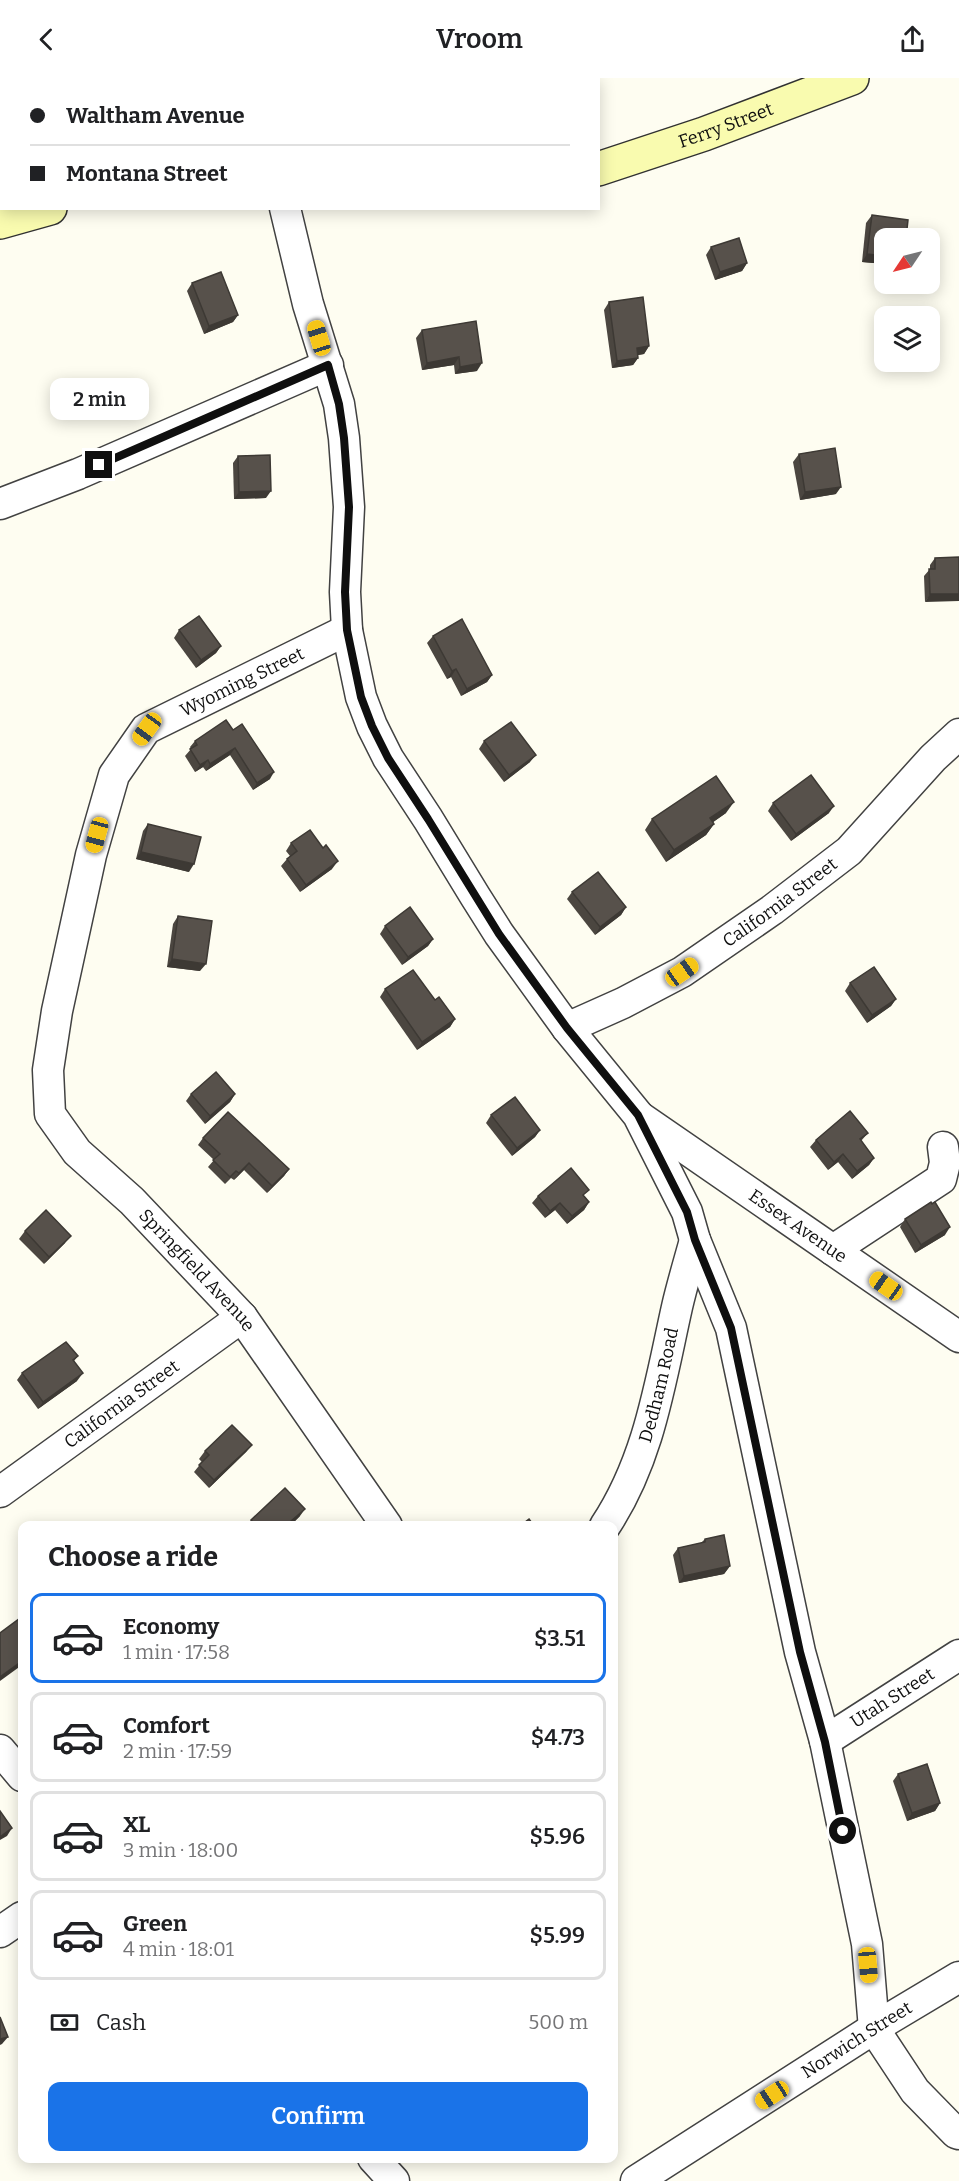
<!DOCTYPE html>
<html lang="en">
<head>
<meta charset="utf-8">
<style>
	body { margin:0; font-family:Bitter,serif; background:#f2f2f2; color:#202124; height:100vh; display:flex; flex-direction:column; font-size:22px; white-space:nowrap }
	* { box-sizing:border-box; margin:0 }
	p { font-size:20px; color:#757577 }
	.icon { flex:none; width:33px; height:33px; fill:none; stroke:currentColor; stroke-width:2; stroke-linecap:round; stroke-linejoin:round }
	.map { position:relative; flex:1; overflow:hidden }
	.details { position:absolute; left:18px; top:1443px; width:600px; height:642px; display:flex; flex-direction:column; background:#fff; border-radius:12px; box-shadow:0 3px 15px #0003 }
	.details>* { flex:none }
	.banner { position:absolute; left:0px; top:0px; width:600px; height:132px; box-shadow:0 3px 15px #0003; display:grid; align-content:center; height:132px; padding:0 30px; background:#fff }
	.needle { width:39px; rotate:235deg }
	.buttons { position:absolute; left:874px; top:150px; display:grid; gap:12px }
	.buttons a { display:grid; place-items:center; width:66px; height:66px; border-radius:12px; background:#fff; box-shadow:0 3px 15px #0003; font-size:30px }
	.end { position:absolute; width:27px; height:27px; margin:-14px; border:8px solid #0f0f0f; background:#fff; box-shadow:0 0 0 3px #fff }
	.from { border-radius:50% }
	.bubble { position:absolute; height:42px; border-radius:12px; background:#fff; box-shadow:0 3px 15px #0003; font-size:20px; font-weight:600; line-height:42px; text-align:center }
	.car { position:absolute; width:18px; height:36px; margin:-18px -9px; border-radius:8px; box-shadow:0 0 4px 2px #0007; background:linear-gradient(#f5c518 24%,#345 0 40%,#f5c518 0 76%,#345 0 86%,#f5c518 0) }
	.banner b { display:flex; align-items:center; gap:21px; height:57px; font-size:22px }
	.banner b+b { border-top:2px solid #e0e0e0 }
	.banner i { width:15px; height:15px; background:#202124 }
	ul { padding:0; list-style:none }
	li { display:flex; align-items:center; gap:18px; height:90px; margin:0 12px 9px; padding:0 18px; border:3px solid #e0e0e0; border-radius:12px }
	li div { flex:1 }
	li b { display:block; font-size:22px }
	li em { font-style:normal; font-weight:600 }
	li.current { border-color:#1a73e8 }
	li>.icon { width:54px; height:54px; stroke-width:1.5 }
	h2 { padding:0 30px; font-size:27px; line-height:72px }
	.pay { display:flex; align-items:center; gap:15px; height:66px; padding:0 30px; font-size:22px }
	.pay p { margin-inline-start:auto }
	.action { display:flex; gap:12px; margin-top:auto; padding:12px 30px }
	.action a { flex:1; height:69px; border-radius:12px; background:#1a73e8; color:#fff; font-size:24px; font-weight:600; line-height:69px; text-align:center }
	header { display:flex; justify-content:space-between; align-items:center; height:78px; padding:0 30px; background:#fff; font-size:27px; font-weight:600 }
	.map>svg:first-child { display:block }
</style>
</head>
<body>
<header><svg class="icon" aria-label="back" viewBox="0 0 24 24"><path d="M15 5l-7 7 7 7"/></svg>Vroom<svg class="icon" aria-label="share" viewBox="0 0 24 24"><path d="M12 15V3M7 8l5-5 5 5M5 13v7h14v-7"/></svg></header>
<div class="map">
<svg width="959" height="2103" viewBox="0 0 959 2103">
	<rect width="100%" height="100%" fill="#fefdf1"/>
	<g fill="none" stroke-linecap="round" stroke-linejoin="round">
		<g stroke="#424242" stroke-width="33">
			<g id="minor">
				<polyline points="285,130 308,226 339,326 344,360 349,429 345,514 347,552 361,619 372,648 388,680 428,741 475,818 499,856 567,950 638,1037 687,1134 695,1162 731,1250 800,1574 825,1663 867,1866 874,1951 915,2013 956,2055 959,2056"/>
				<polyline points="0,426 78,396 328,287"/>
				<path id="s1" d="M 347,552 L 146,651 L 114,697 L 91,777 L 57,933 L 48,992 L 50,1036 L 77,1074 L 132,1123 L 242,1239 L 387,1448"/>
				<path id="s2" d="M 567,950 L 623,925 L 682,894 L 772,832 L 849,773 L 933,680 L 959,656"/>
				<path id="s3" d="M 640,1039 L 959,1259"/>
				<polyline points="833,1172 941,1101 945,1085 943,1069"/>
				<path id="s4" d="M 0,1414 L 242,1239"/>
				<path id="s5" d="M 605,1448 C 649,1382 660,1305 677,1229 C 682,1207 689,1184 695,1162"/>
				<path id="s6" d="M 825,1663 L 959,1577"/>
				<polyline points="0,1672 22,1698"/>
				<polyline points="0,1854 22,1839"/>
				<polyline points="373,2080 394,2103"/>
				<path id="s7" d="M 636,2103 L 887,1942 L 959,1899"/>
			</g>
		</g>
		<g stroke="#313131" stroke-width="36">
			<g id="secondary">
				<path id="s8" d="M 598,91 L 704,56 L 852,0"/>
				<polyline points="0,144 50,130"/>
			</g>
		</g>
		<use href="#minor" stroke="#fff" stroke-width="30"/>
		<use href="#secondary" stroke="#f9fbaf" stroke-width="33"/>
	</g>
	<g fill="#4b4640">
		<polygon points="872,137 885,160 885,186 862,184 866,145"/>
		<polygon points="711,169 747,185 742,193 715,202 706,177"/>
		<polygon points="192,205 238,237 233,244 204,256 187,213"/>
		<polygon points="609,224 649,268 644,276 638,277 638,280 633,287 612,290 604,232"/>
		<polygon points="422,252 477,293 455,296 454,287 422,292 416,260"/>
		<polygon points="799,376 836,416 800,422 793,384"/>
		<polygon points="238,378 266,420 234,421 233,385"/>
		<polygon points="959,479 925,524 924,498 930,491 930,487 935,480"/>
		<polygon points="179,552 221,568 216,575 196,590 174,560"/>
		<polygon points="433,558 492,597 487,604 461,618 451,599 447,601 427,565"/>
		<polygon points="233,652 270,701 253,712 230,677 206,693 203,689 195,694 185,678 191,671 190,669 195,663"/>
		<polygon points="484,663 530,684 504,704 479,671"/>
		<polygon points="773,725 829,735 791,763 768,733"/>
		<polygon points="726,735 713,744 714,746 706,757 666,784 645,752 652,741"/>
		<polygon points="148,746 189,794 136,781 143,753"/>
		<polygon points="291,765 332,791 300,814 281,788 287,781 290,778 286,773"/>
		<polygon points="572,814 626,829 621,837 595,857 567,821"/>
		<polygon points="178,838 200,893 167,889 173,846"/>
		<polygon points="385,848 433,861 428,868 402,887 380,856"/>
		<polygon points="850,905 896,921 891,928 867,945 845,913"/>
		<polygon points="385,911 435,922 455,941 450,949 417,972 380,919"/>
		<polygon points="191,1016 235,1016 230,1024 205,1046 186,1023"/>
		<polygon points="491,1037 540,1052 535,1059 512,1078 486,1045"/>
		<polygon points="868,1055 861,1063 874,1080 869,1087 852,1101 838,1084 828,1092 810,1069 816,1062"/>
		<polygon points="203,1060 289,1091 284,1098 267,1115 244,1092 234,1102 231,1100 225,1106 208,1089 214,1082 198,1067"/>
		<polygon points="538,1118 585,1119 589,1124 584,1132 567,1146 555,1132 545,1140 532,1125"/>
		<polygon points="905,1141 945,1157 915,1175 900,1149"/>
		<polygon points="25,1153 65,1165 44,1186 19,1161"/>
		<polygon points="78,1278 74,1283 77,1303 38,1331 17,1302 22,1295"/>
		<polygon points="252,1367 246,1374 209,1410 194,1394 202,1384 199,1381 205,1373"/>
		<polygon points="300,1438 293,1445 295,1448 247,1448 251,1442"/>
		<polygon points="705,1461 730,1488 724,1496 679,1505 673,1477 678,1470 701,1465"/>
		<polygon points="898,1696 940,1725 935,1733 907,1743 893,1703"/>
	</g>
	<g fill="#3d3934">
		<polygon points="867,176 885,178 885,186 862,184"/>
		<polygon points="747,185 742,193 715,202 720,194"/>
		<polygon points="238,237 233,244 204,256 209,248"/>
		<polygon points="649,268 644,276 632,278 637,270"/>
		<polygon points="459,279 454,287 422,292 427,285"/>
		<polygon points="638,280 633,287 612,290 617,283"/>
		<polygon points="482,285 477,293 455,296 460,289"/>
		<polygon points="841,409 836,416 800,422 805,414"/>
		<polygon points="271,413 266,420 234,421 239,414"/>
		<polygon points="930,516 959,516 959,523 925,524"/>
		<polygon points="221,568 216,575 196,590 201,582"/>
		<polygon points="456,591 451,599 447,601 452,593"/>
		<polygon points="492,597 487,604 461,618 467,611"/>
		<polygon points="235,670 230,677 206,693 210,686"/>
		<polygon points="536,677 530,684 504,704 509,697"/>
		<polygon points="208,682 203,689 195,694 200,687"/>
		<polygon points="274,694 270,701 253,712 257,705"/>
		<polygon points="734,724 726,735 702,752 710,740"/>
		<polygon points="834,728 829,735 791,763 796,756"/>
		<polygon points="714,746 706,757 666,784 674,772"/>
		<polygon points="141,774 194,786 189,794 136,781"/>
		<polygon points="338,783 332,791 300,814 306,807"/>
		<polygon points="626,829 621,837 595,857 600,849"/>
		<polygon points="433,861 428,868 402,887 408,879"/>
		<polygon points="172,881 206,886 200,893 167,889"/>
		<polygon points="896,921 891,928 867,945 872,937"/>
		<polygon points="455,941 450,949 417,972 422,964"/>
		<polygon points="235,1016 230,1024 205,1046 210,1038"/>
		<polygon points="540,1052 535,1059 512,1078 517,1070"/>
		<polygon points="843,1076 838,1084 828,1092 834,1084"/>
		<polygon points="874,1080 869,1087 852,1101 857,1093"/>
		<polygon points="249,1085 244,1092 234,1102 239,1095"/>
		<polygon points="289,1091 284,1098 267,1115 272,1108"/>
		<polygon points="589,1124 584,1132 567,1146 572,1138"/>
		<polygon points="560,1125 555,1132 545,1140 550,1133"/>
		<polygon points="950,1149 945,1157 915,1175 921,1167"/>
		<polygon points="71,1158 65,1165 44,1186 49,1179"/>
		<polygon points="83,1295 77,1303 38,1331 43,1324"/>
		<polygon points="252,1367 246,1374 209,1410 214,1402"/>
		<polygon points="305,1431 300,1438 290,1448 291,1443"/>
		<polygon points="730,1488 724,1496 679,1505 684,1498"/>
		<polygon points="22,1583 22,1587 0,1603 0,1599"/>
		<polygon points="940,1725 935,1733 907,1743 912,1735"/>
		<polygon points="12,1750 7,1758 0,1762 0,1759"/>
		<polygon points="8,1959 2,1966 0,1967 0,1961"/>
	</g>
	<g fill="#57514b" stroke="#3d3934" stroke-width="1.5">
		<polygon points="251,0 276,0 277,2 252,2"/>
		<polygon points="302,0 345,0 346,2 294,2"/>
		<polygon points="872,137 908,142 906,160 885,160 885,178 867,176"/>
		<polygon points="739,160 747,185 720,194 711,169"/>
		<polygon points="221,194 238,237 209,248 192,205"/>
		<polygon points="643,219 649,268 637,270 638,280 617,283 609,224"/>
		<polygon points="476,243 482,285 460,289 459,279 427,285 422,252"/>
		<polygon points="835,370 841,409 805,414 799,376"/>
		<polygon points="270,377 271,413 239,414 238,378"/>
		<polygon points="959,479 959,516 930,516 929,491 935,491 935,480"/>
		<polygon points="199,538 221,568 201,582 179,552"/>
		<polygon points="462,541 492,597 467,611 456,591 452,593 433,558"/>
		<polygon points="226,642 233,652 242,646 274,694 257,705 235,670 210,686 208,682 200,687 190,671 197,667 195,663"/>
		<polygon points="511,644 536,677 509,697 484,663"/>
		<polygon points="811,697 834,728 796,756 773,725"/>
		<polygon points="716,698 734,724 710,740 714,746 674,772 652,741"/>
		<polygon points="148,746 201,759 194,786 141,774"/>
		<polygon points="310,752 323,770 326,767 338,783 306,807 287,781 297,773 291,765"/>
		<polygon points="598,794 626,829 600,849 572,814"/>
		<polygon points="410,829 433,861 408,879 385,848"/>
		<polygon points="178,838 212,843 206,886 172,881"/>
		<polygon points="874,889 896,921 872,937 850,905"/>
		<polygon points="413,892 435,922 439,919 455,941 422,964 385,911"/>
		<polygon points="216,994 235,1016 210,1038 191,1016"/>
		<polygon points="515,1019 540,1052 517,1070 491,1037"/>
		<polygon points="850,1033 868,1055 860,1061 874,1080 857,1093 843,1076 834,1084 816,1062"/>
		<polygon points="228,1034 289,1091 272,1108 249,1085 239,1095 236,1093 230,1099 213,1082 220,1076 203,1060"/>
		<polygon points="571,1090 589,1112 583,1117 589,1124 572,1138 560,1125 550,1133 538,1118"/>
		<polygon points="931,1124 932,1126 935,1124 950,1149 921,1167 905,1141"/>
		<polygon points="46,1132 71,1158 49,1179 25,1153"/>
		<polygon points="66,1264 78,1278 73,1282 83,1295 43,1324 22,1295"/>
		<polygon points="232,1347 252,1367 214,1402 199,1387 209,1377 205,1373"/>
		<polygon points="285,1410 305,1431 291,1443 295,1448 257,1448 251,1442"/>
		<polygon points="529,1441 534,1448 520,1448"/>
		<polygon points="724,1457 730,1488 684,1498 678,1470 705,1464 705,1461"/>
		<polygon points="19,1541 22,1547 22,1566 21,1567 22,1569 22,1583 0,1599 0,1555"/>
		<polygon points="927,1686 940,1725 912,1735 898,1696"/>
		<polygon points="0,1733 12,1750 0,1759"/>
		<polygon points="0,1939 8,1959 0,1961"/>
	</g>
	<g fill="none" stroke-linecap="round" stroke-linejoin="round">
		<polyline stroke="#0f0f0f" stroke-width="8" points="99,387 328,287 339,326 344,360 349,429 345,514 347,552 361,619 372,648 388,680 428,741 499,856 567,950 638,1037 687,1134 695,1162 731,1250 800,1574 825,1664 843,1753"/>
	</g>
	<g text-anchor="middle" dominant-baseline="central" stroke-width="6" stroke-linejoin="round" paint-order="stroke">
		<g font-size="18" fill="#0f0f0f" stroke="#fff">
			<text stroke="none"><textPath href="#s8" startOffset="135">Ferry Street</textPath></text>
			<text transform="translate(242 604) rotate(-26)">Wyoming Street</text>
			<text stroke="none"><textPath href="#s2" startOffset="248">California Street</textPath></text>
			<text stroke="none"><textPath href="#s3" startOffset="192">Essex Avenue</textPath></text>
			<text stroke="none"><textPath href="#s1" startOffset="842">Springfield Avenue</textPath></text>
			<text stroke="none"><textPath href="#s5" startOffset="152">Dedham Road</textPath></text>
			<text stroke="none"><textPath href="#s4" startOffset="150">California Street</textPath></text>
			<text stroke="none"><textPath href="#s6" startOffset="80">Utah Street</textPath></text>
			<text stroke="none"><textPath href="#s7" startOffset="262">Norwich Street</textPath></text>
		</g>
	</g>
</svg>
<div class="buttons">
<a><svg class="needle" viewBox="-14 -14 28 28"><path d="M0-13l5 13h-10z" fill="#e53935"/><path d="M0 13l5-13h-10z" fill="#757577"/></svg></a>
<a><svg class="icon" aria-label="layers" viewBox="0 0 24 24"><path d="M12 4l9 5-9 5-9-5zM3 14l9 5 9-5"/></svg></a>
</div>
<i class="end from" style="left:843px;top:1753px"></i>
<i class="end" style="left:99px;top:387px"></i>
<div class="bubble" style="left:50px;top:300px;width:99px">2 min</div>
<i class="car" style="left:319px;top:260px;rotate:343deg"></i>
<i class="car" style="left:147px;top:651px;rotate:216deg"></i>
<i class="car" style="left:97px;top:757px;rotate:195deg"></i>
<i class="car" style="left:682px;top:894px;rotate:55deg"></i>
<i class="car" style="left:886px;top:1208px;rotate:305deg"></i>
<i class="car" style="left:868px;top:1887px;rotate:175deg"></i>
<i class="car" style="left:772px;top:2017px;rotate:237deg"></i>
<div class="banner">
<b><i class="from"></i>Waltham Avenue</b>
<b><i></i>Montana Street</b>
</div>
<section class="details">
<h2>Choose a ride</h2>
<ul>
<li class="current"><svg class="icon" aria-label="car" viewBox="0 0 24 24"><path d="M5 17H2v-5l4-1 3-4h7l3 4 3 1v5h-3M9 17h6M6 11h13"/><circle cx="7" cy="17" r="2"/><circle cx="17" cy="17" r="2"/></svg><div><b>Economy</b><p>1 min · 17:58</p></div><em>$3.51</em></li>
<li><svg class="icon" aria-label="car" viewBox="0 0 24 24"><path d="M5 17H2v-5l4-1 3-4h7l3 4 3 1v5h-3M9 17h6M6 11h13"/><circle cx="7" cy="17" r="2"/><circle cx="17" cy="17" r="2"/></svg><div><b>Comfort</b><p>2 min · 17:59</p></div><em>$4.73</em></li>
<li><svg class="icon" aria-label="car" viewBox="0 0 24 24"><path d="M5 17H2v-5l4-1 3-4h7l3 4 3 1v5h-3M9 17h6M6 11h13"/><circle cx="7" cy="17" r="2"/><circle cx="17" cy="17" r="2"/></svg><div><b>XL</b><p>3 min · 18:00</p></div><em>$5.96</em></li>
<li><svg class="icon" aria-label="car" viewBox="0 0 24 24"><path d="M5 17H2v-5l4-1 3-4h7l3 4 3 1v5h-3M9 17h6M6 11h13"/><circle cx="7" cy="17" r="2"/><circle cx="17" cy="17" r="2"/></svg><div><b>Green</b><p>4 min · 18:01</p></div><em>$5.99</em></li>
</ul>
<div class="pay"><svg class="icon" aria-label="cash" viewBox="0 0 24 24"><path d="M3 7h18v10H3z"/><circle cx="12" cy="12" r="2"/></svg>Cash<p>500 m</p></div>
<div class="action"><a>Confirm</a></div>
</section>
</div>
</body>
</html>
